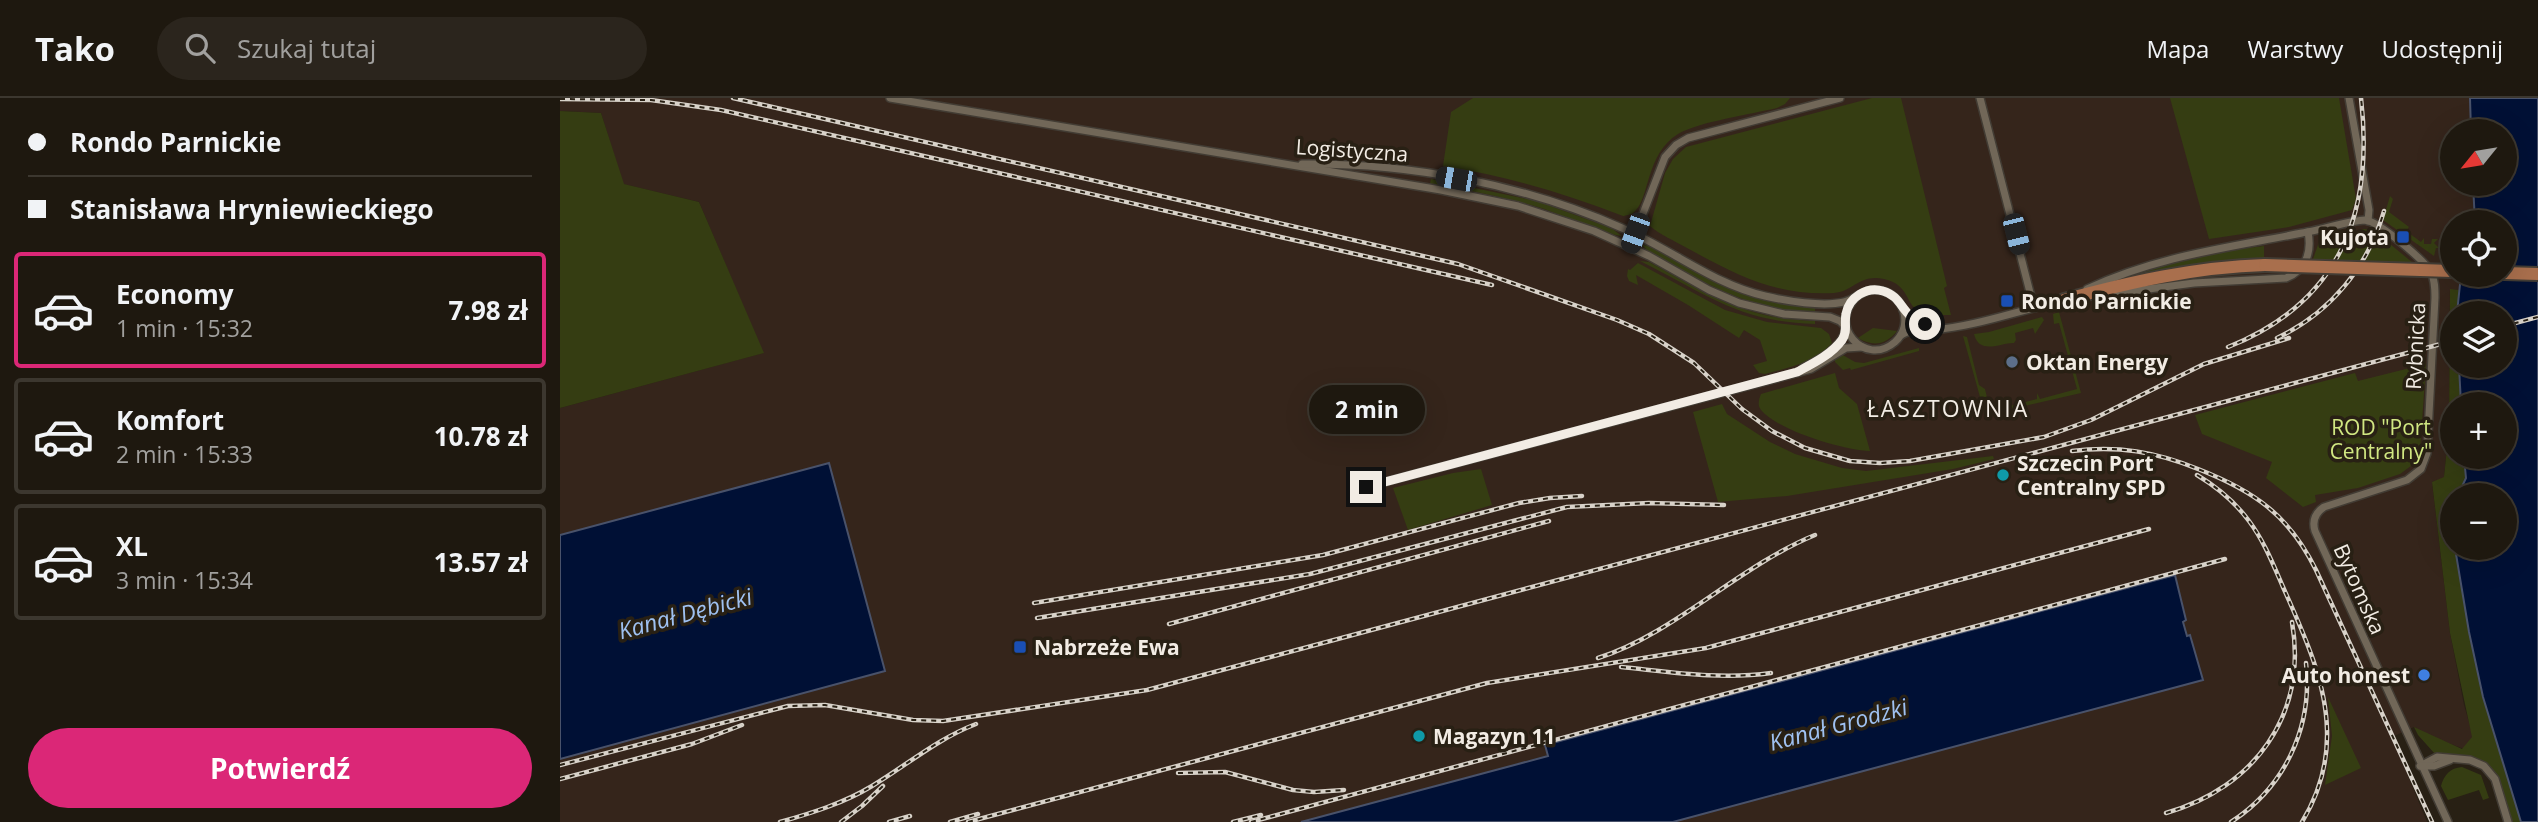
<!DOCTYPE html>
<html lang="pl">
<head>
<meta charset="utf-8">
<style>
	body { margin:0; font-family:"Open Sans",sans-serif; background:#2b251d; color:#f1f3f6; height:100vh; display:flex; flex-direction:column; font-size:26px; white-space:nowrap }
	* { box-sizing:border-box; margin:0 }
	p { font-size:23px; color:#a1a09e }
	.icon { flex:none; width:38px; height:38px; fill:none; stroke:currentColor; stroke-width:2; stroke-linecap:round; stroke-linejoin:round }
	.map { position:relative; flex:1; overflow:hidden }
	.sheet { display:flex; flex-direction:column; background:#1e180f; width:560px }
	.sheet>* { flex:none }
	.top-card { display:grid; align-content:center; height:154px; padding:0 28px; background:#1e180f }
	.needle { width:46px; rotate:240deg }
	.buttons { position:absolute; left:1880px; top:21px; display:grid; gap:14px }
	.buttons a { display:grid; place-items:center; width:77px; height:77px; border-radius:50%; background:#1e180f; box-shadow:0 7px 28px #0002,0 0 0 2px #3c372f; font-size:35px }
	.end { position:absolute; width:32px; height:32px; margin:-16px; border:9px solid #f2ece4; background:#111; box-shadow:0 0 0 4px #111 }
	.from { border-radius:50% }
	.bubble { position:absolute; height:49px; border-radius:24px; background:#1e180f; box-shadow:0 7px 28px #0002,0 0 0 2px #3c372f; font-size:23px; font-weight:700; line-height:49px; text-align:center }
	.car { position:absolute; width:21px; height:42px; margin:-21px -10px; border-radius:9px; box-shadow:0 0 5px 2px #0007; background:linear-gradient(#222 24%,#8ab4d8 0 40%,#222 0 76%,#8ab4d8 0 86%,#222 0) }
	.top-card b { display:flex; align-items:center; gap:24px; height:66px; font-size:26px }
	.top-card b+b { border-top:2px solid #3c372f }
	.top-card i { width:18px; height:18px; background:#f1f3f6 }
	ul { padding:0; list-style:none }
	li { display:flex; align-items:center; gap:21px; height:116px; margin:0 14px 10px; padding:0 14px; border:4px solid #3c372f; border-radius:7px }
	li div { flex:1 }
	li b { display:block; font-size:26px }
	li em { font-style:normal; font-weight:700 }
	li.on { border-color:#db2777 }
	li>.icon { width:63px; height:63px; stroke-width:1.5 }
	.cta { display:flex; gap:14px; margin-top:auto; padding:14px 28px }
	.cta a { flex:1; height:80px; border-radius:42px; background:#db2777; color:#fff; font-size:28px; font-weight:700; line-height:80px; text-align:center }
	header { display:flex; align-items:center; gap:42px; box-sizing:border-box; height:98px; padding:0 35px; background:#1e180f; border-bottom:2px solid #3c372f }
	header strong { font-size:33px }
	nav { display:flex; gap:38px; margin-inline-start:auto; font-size:24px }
	.search { width:490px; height:63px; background:#2b251d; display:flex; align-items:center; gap:18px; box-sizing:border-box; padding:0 24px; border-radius:38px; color:#a1a09e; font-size:26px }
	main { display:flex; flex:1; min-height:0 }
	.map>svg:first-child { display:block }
</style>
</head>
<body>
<header>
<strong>Tako</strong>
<div class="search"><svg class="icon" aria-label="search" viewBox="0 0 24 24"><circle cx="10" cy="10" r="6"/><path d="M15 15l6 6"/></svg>Szukaj tutaj</div>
<nav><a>Mapa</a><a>Warstwy</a><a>Udostępnij</a></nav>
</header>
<main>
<section class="sheet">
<div class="top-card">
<b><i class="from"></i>Rondo Parnickie</b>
<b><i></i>Stanisława Hryniewieckiego</b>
</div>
<ul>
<li class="on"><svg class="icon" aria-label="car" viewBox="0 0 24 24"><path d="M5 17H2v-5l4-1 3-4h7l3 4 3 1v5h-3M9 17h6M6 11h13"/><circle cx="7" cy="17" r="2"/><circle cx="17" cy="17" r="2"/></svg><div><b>Economy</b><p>1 min · 15:32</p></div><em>7.98 zł</em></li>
<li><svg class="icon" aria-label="car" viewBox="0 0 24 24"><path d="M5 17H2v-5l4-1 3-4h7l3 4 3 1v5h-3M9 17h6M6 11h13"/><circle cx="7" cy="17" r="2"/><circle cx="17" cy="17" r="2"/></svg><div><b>Komfort</b><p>2 min · 15:33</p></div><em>10.78 zł</em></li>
<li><svg class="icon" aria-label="car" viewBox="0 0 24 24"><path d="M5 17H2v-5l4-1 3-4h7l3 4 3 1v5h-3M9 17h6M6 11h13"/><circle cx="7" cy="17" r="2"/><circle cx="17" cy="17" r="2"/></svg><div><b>XL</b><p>3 min · 15:34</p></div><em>13.57 zł</em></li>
</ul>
<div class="cta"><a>Potwierdź</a></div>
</section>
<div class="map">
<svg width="1978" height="724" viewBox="0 0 1978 724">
	<rect width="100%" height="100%" fill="#282014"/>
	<polygon fill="#35251b" points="0,0 1910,0 1911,33 1892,33 1892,86 1913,86 1915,124 1892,124 1892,177 1901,177 1899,192 1890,192 1889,329 1884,380 1872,384 1890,535 1904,607 1913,638 1904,651 1864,636 1854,629 1832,639 1867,724 1113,724 1642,582 1631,538 1627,538 1623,523 1626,522 1614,477 986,647 988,657 741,724 0,724 0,661 325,572 269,365 0,437 0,310 203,255 139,104 63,86 41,15 0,13"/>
	<g fill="#353d12">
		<path d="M 913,0 L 1230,0 L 1225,6 L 1217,10 C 1192,16 1138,24 1118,36 C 1085,56 1090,103 1073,115 C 1072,116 1064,118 1063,118 C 1004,95 946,78 883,68 L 891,14 Z"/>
		<path d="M 1312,0 L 1341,0 L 1387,188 L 1384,190 L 1391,217 C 1381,217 1367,218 1359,213 C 1345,206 1350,187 1324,181 C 1299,176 1293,194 1274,195 C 1216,198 1176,177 1127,150 C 1115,143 1100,137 1090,128 L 1105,75 L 1113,61 L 1126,49 Z"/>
		<polygon points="1610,0 1779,0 1796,101 1792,112 1729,129 1649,141"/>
		<polygon points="0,13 41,15 64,86 139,104 204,255 0,310"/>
		<path d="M 871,81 L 977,103 L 1051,130 L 1062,138 C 1045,137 1001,116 981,110 C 945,99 908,92 870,86 Z"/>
		<polygon points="1830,98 1833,101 1829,114 1849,129 1846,133 1861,144 1864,140 1864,146 1871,146 1872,141 1878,141 1874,145 1879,150 1876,150 1874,158 1823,122"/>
		<polygon points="1804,131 1813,132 1853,165 1753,161 1759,144"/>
		<path d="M 1082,147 L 1090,148 C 1150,183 1183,204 1255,209 L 1255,214 C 1193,215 1141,183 1089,154 Z"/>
		<path d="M 1704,148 L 1704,161 L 1613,170 L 1556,183 C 1597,163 1659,153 1704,148 Z"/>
		<path d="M 1080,163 L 1089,164 C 1149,196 1184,221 1255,223 L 1255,226 C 1178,224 1145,195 1080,163 Z"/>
		<path d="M 1078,165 L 1165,212 L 1207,224 L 1261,230 L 1269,236 L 1272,245 C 1256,264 1228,270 1205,276 L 1199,275 L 1193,267 L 1207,263 L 1200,242 L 1184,232 L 1179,240 L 1128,207 L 1076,177 L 1078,187 L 1069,183 L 1067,178 L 1068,171 L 1070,172 Z"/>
		<path d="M 1890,191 L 1899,192 L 1897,215 L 1892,215 L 1892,268 L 1899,268 L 1901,306 L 1892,306 L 1892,359 L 1904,359 L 1906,380 L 1898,397 L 1892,397 L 1890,415 L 1892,450 L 1895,450 L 1923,599 L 1961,724 L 1952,724 C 1935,669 1938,658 1875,656 L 1858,637 L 1854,629 L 1902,651 L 1912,639 L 1890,535 L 1872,384 L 1884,379 L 1889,329 Z"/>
		<polygon points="1499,214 1521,295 1425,317 1403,238 1407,239 1419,287 1425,291 1429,308 1444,304 1446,309 1477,301 1477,295 1480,301 1517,291 1499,225 1494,226 1493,216"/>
		<path d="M 1482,219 L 1484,222 L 1475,236 L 1473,230 L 1455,235 L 1456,242 L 1454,245 C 1443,244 1419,258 1414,236 L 1429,234 Z"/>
		<path d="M 1313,230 L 1337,233 C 1326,247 1313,249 1298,240 Z"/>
		<polygon points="1359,250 1359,253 1291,272 1290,270 1283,272 1275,264 1275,260 1281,256 1295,264 1304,265"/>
		<polygon points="1866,266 1860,354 1851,368 1840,376 1798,390 1755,397 1756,404 1743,409 1706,380 1712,364 1642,336 1635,317 1795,275 1798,283"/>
		<path d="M 1275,275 L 1279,290 L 1297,306 L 1310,353 C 1283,352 1219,333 1201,312 C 1197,307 1199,301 1201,296 Z"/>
		<polygon points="1162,306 1167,316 1210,344 1235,356 1282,370 1306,373 1433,358 1434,361 1393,371 1227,398 1158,404 1133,314"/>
		<polygon points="921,371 932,407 848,432 833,390 893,375"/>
		<polygon points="1768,599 1801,670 1765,687 1772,638"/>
		<path d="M 1902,669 L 1921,677 L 1929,700 L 1923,702 L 1919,692 L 1888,702 L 1881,688 C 1884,677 1890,670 1902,669 Z"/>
	</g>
	<g fill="#001035" stroke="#49526a" stroke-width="2">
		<polygon points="1910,0 1978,0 1978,724 1961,724 1923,599 1909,534 1895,450 1944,450 1944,397 1898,397 1906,380 1904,359 1944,359 1944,306 1901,306 1899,268 1944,268 1944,215 1897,215 1901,177 1944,177 1944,124 1915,124 1913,86 1944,86 1944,33 1911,33"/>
		<polygon points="269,365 325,573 0,661 0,437"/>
		<polygon points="1615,477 1626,522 1623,524 1627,538 1630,537 1643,582 1113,724 741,724 988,658 985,647"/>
	</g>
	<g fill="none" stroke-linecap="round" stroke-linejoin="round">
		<g stroke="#423c34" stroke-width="10">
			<g id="street">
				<polyline points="330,0 881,92 958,108 1034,133 1089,158 1149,192 1179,205 1224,216 1270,219 1280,223 1286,229"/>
				<polyline points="1420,0 1474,210"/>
				<polyline points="1789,0 1809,112 1808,123"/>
				<path d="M 742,66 C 850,65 963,86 1062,130 C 1111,151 1153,186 1205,198 C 1226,203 1263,209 1284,204 C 1297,201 1304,190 1318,192 C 1344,195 1354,227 1335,244 C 1305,270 1266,227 1297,198"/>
				<polyline points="1070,149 1105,59 1116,47 1128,40 1280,0"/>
				<path d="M 1527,191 C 1598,158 1666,150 1742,135 C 1757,133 1792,122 1805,122 C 1818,123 1864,162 1871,174 C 1875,182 1875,191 1875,200 L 1867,355 L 1861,371 L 1847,382 L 1764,409 C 1755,415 1752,423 1755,433 L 1888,724"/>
				<path d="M 1543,197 L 1634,185 L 1726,180 C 1746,172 1752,154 1748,134"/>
				<polyline points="1343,212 1354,222 1379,229"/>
				<path d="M 1341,237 C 1352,230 1362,234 1373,232 C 1419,228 1462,211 1507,202"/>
				<path d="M 1243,270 C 1259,262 1283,250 1286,230"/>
				<polyline points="806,389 1251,271 1286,250 1302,249"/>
				<polyline points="1860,668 1877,659 1910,662 1924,668 1935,681 1948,724"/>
				<polyline points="1861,668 1874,668 1890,662"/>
			</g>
		</g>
		<g stroke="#423c34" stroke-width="16">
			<g id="primary">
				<polyline points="1944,175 1978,176"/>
				<path d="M 1504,202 C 1570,184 1636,169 1705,167"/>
			</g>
		</g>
		<use href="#street" stroke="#716758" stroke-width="7"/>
		<use href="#primary" stroke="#a96f4d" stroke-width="12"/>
		<g stroke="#d8d2c9" stroke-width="4.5">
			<g id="rail">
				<polyline points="173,0 898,166 1057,222 1089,236 1134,265 1182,311 1212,333 1245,350 1290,363 1320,365 1350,363 1484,339 1531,322 1644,266 1729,240"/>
				<polyline points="0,1 91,2 161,12 932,187"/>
				<polyline points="1944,228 1978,219"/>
				<path d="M 1717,240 C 1770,215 1808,169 1824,113"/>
				<path d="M 1668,249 C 1781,204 1814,114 1801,0"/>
				<path d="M 1512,353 C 1558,347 1596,354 1638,371 C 1694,393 1729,417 1756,472 L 1872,724"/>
				<path d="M 1637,377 C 1657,389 1675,404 1689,423 C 1704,443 1713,466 1723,489 C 1743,534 1766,583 1767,632 C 1768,665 1759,696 1742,724"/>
				<polyline points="474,505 763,457 959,405 990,400 1022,398"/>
				<polyline points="477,520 750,476 1007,409 1089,405 1164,407"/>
				<polyline points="609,526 989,423"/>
				<path d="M 1038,560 C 1114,536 1179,468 1255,437"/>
				<path d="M 1061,569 C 1111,574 1160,582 1211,575"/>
				<polyline points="0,667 228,608 265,607 353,622 383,623 587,592 1892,243"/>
				<polyline points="618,675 665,674 733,692 754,694 784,692"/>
				<polyline points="0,681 132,646 182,627"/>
				<path d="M 1606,715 C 1694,690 1748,617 1732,524"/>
				<path d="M 220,724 C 252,715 284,705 312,688 C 347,667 377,641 416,626"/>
				<polyline points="281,724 302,708 323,688"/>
				<polyline points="329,724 350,718"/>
				<polyline points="390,724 418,716"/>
				<polyline points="408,724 927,585 1146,550 1589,431"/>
				<polyline points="673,724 701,717"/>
				<polyline points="691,724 1665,461"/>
				<path d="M 1671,724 C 1725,689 1753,629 1746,565"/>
			</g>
		</g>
		<use href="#rail" stroke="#282014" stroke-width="2" stroke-dasharray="5" stroke-linecap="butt"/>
		<g stroke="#423c34" stroke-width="16" stroke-linecap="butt">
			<polyline id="primary-bridge" points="1705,167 1892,173"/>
		</g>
		<use href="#primary-bridge" stroke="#a96f4d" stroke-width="12"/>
	</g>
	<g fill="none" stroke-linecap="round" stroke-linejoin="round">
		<path stroke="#f2ece4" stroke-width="9" d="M 806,389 L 1237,274 C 1252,266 1271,257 1282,242 C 1288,233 1284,226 1286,216 C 1289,199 1307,188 1323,193 C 1344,199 1340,218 1365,226"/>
	</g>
	<g fill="#1a4fb4" stroke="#282014" stroke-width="2.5">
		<rect x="1836" y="132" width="14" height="14" rx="3.5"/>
		<rect x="1440" y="196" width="14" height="14" rx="3.5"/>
		<rect x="453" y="542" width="14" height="14" rx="3.5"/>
	</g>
	<circle fill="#5c6f8a" stroke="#282014" stroke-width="2.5" cx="1452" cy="264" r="7"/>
	<g fill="#0f9aa8" stroke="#282014" stroke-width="2.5">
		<circle cx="1443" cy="377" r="7"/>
		<circle cx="859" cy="638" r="7"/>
	</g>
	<circle fill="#3f7fe0" stroke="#282014" stroke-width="2.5" cx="1864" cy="577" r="7"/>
	<g text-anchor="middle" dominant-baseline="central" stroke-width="7" stroke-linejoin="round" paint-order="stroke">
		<g font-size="21" fill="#f2ece4" stroke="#282014">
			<text transform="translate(792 52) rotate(4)">Logistyczna</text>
			<text transform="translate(1855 248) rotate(-87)">Rybnicka</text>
			<text transform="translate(1800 491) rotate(66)">Bytomska</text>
		</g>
		<g font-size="21" font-weight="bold" fill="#f2ece4" stroke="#282014" text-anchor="start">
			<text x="1829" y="139" text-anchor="end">Kujota</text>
			<text x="1461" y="203">Rondo Parnickie</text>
			<text x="1466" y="264">Oktan Energy</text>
			<text x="1457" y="365">Szczecin Port<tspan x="1457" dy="24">Centralny SPD</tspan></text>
			<text x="474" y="549">Nabrzeże Ewa</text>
			<text x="1850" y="577" text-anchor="end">Auto honest</text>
			<text x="873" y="638">Magazyn 11</text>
		</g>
		<g font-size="21" fill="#d1e782" stroke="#282014">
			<text x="1821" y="329">ROD "Port<tspan x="1821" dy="24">Centralny"</tspan></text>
		</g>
		<g font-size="23" letter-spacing="2" fill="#f2ece4" stroke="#282014">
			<text x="1388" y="310">ŁASZTOWNIA</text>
		</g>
		<g font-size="23" font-style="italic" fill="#9fc1f1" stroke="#282014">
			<text transform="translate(125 515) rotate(-15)">Kanał Dębicki</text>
			<text transform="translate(1278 626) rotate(-15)">Kanał Grodzki</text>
		</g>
	</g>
</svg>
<div class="buttons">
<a><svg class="needle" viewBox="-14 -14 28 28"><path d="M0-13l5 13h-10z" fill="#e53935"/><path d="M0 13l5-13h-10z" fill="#a1a09e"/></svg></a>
<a><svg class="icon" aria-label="locate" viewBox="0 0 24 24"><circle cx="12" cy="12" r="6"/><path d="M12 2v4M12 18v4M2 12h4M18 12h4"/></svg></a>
<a><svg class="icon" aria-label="layers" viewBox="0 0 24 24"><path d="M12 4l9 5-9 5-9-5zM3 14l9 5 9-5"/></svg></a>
<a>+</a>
<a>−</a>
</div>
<i class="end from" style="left:1365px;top:226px"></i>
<i class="end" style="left:806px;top:389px"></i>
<div class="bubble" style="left:749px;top:287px;width:116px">2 min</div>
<i class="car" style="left:896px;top:81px;rotate:280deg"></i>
<i class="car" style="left:1075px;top:135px;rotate:200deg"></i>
<i class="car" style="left:1456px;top:136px;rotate:166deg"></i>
</div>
</main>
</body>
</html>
